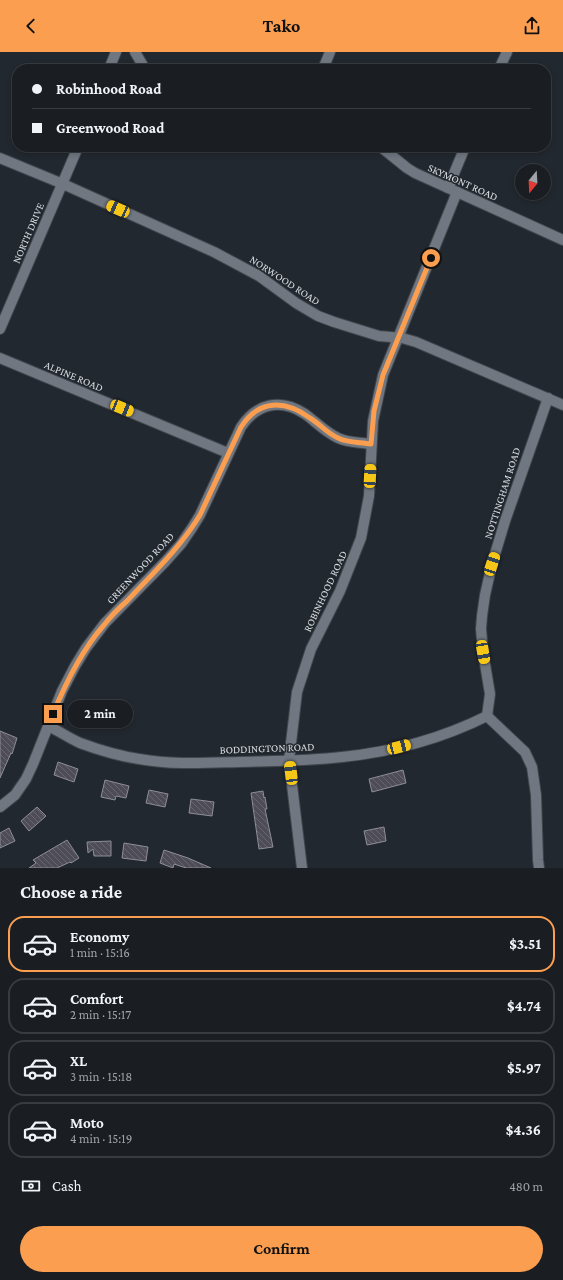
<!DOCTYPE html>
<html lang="en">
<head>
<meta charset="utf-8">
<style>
	body { margin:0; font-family:"Crimson Pro",serif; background:#272b30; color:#f1f3f6; height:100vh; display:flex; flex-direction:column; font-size:15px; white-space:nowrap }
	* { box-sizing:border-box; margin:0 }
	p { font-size:13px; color:#9fa2a6 }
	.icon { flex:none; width:22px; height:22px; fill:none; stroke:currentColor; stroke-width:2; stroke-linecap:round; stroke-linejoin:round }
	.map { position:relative; height:816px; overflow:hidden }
	.sheet { display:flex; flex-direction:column; background:#1a1e23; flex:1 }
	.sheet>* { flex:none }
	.guide { position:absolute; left:12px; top:12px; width:539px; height:88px; border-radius:16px; box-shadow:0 2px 6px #0003,0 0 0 1px #383c41; display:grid; align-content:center; height:88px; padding:0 20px; background:#1a1e23 }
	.needle { width:26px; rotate:198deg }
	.fabs { position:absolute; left:515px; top:112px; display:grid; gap:8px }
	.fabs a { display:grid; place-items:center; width:36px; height:36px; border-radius:50%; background:#1a1e23; box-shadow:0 2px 6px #0003,0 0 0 1px #383c41; font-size:20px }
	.end { position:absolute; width:18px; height:18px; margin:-9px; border:5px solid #fb9e50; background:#111; box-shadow:0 0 0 2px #111 }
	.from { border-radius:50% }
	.bubble { position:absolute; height:28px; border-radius:14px; background:#1a1e23; box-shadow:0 2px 6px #0003,0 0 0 1px #383c41; font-size:13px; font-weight:700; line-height:28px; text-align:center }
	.car { position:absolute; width:12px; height:24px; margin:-12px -6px; border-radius:5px; box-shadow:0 0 3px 1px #0007; background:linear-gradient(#f5c518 24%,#345 0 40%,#f5c518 0 76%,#345 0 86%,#f5c518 0) }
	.guide b { display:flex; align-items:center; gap:14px; height:38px; font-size:15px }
	.guide b+b { border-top:1px solid #383c41 }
	.guide i { width:10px; height:10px; background:#f1f3f6 }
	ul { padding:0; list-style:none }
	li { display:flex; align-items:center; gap:12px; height:56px; margin:0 8px 6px; padding:0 12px; border:2px solid #383c41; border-radius:16px }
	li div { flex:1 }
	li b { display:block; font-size:15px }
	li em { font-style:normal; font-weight:700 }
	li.active { border-color:#fb9e50 }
	li>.icon { width:36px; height:36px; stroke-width:1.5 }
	h2 { padding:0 20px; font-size:18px; line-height:48px }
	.pay { display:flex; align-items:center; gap:10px; height:44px; padding:0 20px; font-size:15px }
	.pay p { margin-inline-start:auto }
	.primary-button { display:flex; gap:8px; margin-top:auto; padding:8px 20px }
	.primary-button a { flex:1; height:46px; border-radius:24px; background:#fb9e50; color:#111; font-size:16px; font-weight:700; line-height:46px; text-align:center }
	header { display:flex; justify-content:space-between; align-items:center; height:52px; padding:0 20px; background:#fb9e50; color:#111; font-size:18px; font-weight:700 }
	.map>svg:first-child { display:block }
</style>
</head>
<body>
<header><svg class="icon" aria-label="back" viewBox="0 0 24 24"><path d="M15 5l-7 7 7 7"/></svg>Tako<svg class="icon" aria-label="share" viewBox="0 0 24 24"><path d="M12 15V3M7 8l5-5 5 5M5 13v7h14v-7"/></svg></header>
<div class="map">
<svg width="563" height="816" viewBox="0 0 563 816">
	<defs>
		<pattern id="building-back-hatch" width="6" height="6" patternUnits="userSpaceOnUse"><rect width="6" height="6" fill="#4e4d57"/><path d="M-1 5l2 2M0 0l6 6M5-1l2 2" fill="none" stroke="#67666f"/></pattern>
	</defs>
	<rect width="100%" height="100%" fill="#22282f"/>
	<g fill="url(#building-back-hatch)" stroke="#8e8d98">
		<polygon points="0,679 17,686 12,702 11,701 0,726"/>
		<polygon points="58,710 78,717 74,730 54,723"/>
		<polygon points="403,718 406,731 372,740 369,727"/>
		<polygon points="105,728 129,734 126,746 116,744 115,748 101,745"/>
		<polygon points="149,738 168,742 165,755 146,751"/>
		<polygon points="263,739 264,746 265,745 267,757 265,757 273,795 259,797 251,741"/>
		<polygon points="191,747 214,750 212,764 189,761"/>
		<polygon points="37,755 46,764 29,779 21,769"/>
		<polygon points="384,775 386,789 367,793 364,779"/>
		<polygon points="9,776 15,789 0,796 0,781"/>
		<polygon points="67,788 79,806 71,811 70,810 57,816 29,816 36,811 33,808"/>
		<polygon points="111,789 111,804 94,804 93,797 88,801 87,790"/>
		<polygon points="124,791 148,795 146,809 122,806"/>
		<polygon points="164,798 188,806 211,816 186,816 174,812 173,816 160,811"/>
	</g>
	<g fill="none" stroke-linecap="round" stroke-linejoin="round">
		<g stroke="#41454c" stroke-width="12">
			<g id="street">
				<polyline points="135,0 145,17"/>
				<polyline points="109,17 116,0"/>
				<polyline points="323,17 330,0"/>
				<polyline points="499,17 507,0"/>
				<polyline points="381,95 407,116 415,121 563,188"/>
				<polyline points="0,106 63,132 214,200 259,224 296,251 318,264 334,270 379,284 402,286 416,290 563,353"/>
				<polyline points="448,136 465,95"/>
				<polyline points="0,277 78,95"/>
				<polyline points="0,306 228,401"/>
				<polyline points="487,664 490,642 483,600 481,577 482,564 485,543 492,512 505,469 548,346"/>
				<polyline points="487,664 525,700 532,715 536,743 538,808 539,816"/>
				<path d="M 48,674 C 59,679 69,686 80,691 C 99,698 119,704 139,707 C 172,713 205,711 239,710 C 273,709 308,709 342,705 C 391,700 443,686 487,664"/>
				<path d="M 0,755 L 15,743 L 26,727 L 33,712 L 62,639 L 75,614 L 86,596 L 105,571 L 165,510 L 181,492 L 192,476 L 200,463 L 241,375 C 257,351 281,346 305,362 C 316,370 325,380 338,386 C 348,391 360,390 371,392"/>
				<polyline points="302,816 289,708 297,640 311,597 340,539 361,486 369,444 373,369 383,323 457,140"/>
			</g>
		</g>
		<use href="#street" stroke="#707780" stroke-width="10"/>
	</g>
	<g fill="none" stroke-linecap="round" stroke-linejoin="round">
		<path stroke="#fb9e50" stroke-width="5" d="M 53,662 C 66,630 81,599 104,573 C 111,564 119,556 127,549 C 153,521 180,496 200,463 L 241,375 C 259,347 285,348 310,366 C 320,372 327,381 338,386 C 348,391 360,390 371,392 L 374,359 L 383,323 L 431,206"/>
	</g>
	<g text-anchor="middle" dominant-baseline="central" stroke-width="3" stroke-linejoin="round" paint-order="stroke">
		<g font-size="11" fill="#d9dce1" stroke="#22282f">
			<text transform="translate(463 130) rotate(24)">SKYMONT ROAD</text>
			<text transform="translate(28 181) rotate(-67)">NORTH DRIVE</text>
			<text transform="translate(285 228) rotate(33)">NORWOOD ROAD</text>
			<text transform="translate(74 324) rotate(23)">ALPINE ROAD</text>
			<text transform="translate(502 441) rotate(-72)">NOTTINGHAM ROAD</text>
			<text transform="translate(140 516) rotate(-47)">GREENWOOD ROAD</text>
			<text transform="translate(325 539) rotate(-65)">ROBINHOOD ROAD</text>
			<text transform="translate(267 696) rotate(-2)">BODDINGTON ROAD</text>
		</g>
	</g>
</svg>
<div class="fabs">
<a><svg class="needle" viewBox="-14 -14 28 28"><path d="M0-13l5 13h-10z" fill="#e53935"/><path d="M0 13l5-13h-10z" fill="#9fa2a6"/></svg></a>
</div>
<i class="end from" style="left:431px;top:206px"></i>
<i class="end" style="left:53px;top:662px"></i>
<div class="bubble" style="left:67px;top:648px;width:66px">2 min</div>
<i class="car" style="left:118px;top:157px;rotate:294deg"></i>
<i class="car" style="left:122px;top:356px;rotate:112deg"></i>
<i class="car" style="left:370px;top:424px;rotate:3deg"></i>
<i class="car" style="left:492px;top:512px;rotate:18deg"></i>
<i class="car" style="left:483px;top:600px;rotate:170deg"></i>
<i class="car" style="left:399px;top:695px;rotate:75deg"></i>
<i class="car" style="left:291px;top:721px;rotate:353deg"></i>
<div class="guide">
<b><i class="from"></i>Robinhood Road</b>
<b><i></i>Greenwood Road</b>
</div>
</div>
<section class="sheet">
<h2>Choose a ride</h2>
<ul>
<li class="active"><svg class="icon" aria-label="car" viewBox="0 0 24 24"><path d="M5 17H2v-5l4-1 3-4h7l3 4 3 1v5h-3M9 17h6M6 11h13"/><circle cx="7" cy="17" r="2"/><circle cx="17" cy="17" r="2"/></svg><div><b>Economy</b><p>1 min · 15:16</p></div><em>$3.51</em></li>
<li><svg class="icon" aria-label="car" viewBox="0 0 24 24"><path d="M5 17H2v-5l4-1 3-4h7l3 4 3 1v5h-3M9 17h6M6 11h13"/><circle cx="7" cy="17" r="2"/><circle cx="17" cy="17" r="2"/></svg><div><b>Comfort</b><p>2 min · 15:17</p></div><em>$4.74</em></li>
<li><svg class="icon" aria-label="car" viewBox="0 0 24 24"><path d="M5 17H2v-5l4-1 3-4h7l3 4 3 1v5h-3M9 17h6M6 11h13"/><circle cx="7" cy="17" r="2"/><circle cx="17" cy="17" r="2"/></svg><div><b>XL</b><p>3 min · 15:18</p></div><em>$5.97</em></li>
<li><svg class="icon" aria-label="car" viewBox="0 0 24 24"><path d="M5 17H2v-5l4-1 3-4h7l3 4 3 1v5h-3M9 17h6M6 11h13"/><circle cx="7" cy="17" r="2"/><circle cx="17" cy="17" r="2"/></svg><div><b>Moto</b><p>4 min · 15:19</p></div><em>$4.36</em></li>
</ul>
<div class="pay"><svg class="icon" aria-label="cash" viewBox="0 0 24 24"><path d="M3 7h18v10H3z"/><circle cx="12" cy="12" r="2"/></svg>Cash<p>480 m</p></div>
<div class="primary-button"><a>Confirm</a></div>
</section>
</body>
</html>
